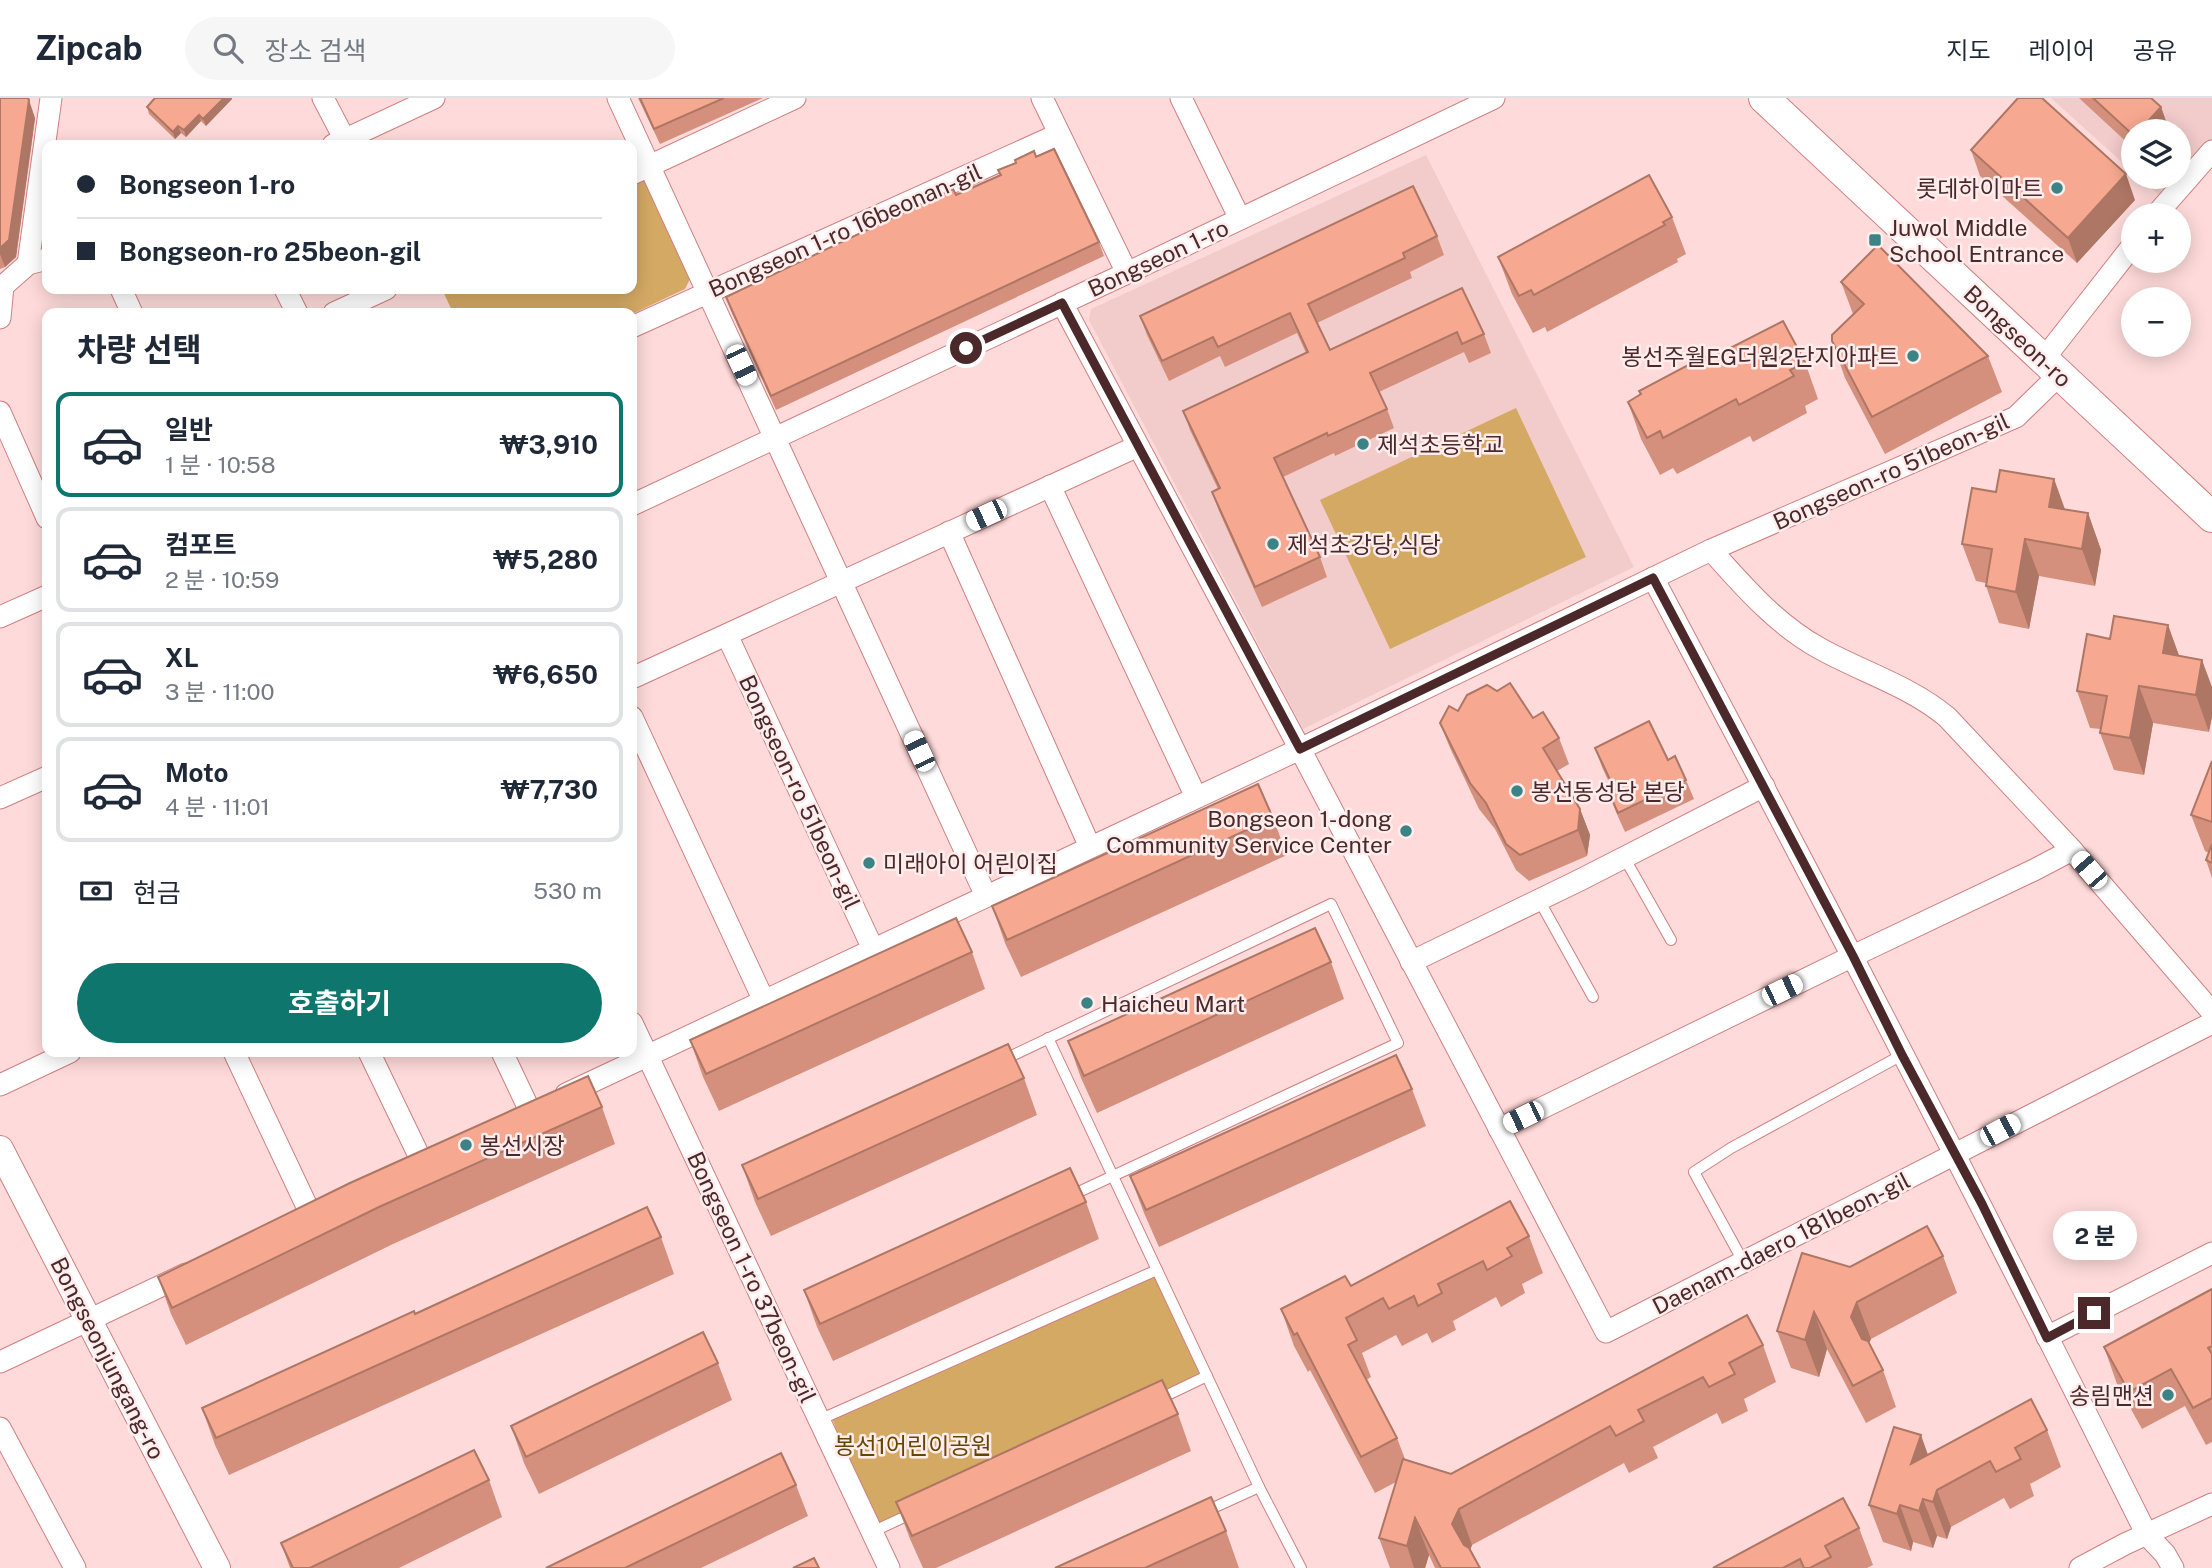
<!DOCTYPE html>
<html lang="ko">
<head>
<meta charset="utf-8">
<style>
	body { margin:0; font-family:"Public Sans","Noto Sans KR",sans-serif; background:#f6f6f7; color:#1f2937; height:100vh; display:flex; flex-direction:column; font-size:26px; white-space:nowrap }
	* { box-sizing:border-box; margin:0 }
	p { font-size:23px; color:#747a83 }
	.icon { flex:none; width:38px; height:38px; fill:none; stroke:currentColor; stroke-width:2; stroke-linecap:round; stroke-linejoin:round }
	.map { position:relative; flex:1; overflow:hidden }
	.panel { position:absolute; left:42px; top:210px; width:595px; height:749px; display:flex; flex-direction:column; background:#fff; border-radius:14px; box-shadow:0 4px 18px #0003 }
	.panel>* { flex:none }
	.top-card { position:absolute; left:42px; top:42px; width:595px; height:154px; border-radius:14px; box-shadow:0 4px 18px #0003; display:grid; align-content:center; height:154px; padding:0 35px; background:#fff }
	.buttons { position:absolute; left:2121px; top:21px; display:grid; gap:14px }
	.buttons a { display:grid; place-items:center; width:70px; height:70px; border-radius:50%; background:#fff; box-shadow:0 4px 18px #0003; font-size:35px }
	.end { position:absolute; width:32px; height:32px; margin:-16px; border:9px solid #4b292a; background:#fff; box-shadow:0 0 0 4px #fff }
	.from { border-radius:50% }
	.bubble { position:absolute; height:49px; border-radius:24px; background:#fff; box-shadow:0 4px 18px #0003; font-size:23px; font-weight:700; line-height:49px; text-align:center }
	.car { position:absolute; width:21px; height:42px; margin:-21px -10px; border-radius:9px; box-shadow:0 0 5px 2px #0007; background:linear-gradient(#fff 24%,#345 0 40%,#fff 0 76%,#345 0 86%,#fff 0) }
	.top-card b { display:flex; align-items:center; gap:24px; height:66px; font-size:26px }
	.top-card b+b { border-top:2px solid #e0e1e3 }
	.top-card i { width:18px; height:18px; background:#1f2937 }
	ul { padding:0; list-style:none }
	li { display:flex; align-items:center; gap:21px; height:105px; margin:0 14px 10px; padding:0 21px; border:4px solid #e0e1e3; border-radius:14px }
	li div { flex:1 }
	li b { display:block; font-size:26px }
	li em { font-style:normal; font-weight:700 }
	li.on { border-color:#0f766e }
	li>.icon { width:63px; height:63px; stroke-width:1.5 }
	h2 { padding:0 35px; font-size:32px; line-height:84px }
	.pay { display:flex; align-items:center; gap:18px; height:77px; padding:0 35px; font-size:26px }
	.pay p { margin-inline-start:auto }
	.cta { display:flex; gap:14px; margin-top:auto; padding:14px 35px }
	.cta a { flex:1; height:80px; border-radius:42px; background:#0f766e; color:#fff; font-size:28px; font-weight:700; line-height:80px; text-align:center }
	header { display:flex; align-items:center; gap:42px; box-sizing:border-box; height:98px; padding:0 35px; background:#fff; border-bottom:2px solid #e0e1e3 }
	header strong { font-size:33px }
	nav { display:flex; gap:38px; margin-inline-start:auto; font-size:24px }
	.search { width:490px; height:63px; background:#f6f6f7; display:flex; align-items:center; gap:18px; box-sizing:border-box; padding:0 24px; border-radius:38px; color:#747a83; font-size:26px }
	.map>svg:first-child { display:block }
</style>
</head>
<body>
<header>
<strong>Zipcab</strong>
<div class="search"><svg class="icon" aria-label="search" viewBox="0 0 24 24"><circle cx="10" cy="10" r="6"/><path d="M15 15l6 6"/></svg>장소 검색</div>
<nav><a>지도</a><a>레이어</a><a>공유</a></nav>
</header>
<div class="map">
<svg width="2212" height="1470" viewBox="0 0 2212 1470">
	<rect width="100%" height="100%" fill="#fedbda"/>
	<g fill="#f2cbcb">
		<polygon points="2051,0 2212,0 2212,53 2167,104 2139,79 2179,79 2179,33 2133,33 2133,74"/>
		<polygon points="1426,57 1634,469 1303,631 1089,222 1091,211"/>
	</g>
	<g fill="#d4a964">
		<polygon points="646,80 691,179 685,191 632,216 453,215 442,191 632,191 632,86"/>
		<polygon points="1516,310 1586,459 1390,551 1320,402"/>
		<polygon points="1157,1172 1207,1278 872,1434 831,1317"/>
	</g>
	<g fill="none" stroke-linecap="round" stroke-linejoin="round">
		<g stroke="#cf7f81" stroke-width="12">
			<g id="service">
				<polyline points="1624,759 1671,842"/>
				<polyline points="1539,802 1593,899"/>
				<polyline points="1048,940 1259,1389 1301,1470"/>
				<polyline points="1003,962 1331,806 1398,945 1070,1098"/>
				<polyline points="1744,1165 1694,1074 1731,1050 1902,957"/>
				<polyline points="1159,1301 1207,1278"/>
				<polyline points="819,1322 1157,1172"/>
				<polyline points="1204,1414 1259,1389"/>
				<polyline points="872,1434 915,1414"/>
			</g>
		</g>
		<g stroke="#cf7f81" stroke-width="23">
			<g id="minor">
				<polyline points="323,0 345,42"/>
				<polyline points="618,0 986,798"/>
				<polyline points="1042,0 1127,175"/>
				<polyline points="1181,0 1240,121"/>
				<polyline points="333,47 434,0"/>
				<polyline points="632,76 795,0"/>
				<polyline points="2156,117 2212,53"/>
				<polyline points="28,166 51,0"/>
				<polyline points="121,191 132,215"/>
				<polyline points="285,191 297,215"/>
				<polyline points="1062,205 1300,651 1606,1234 2212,925"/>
				<polyline points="334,215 386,191"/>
				<polyline points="0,220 3,188 28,166 47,161"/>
				<polyline points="632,229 1059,36"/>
				<polyline points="2043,262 2133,147"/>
				<polyline points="0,314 47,420"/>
				<polyline points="1050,388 1196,699"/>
				<polyline points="632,407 1127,175 1494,0"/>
				<polyline points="949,434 1090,749"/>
				<path d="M 1711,452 C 1744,489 1776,526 1819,550 C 1862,574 1910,588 1947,619 L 2072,752 L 2212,914"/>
				<path d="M 1653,480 C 1822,797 1987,1116 2147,1437 L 2165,1456 L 2173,1470"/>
				<polyline points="0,519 47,498"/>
				<polyline points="727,537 873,851"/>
				<polyline points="632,580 1138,348"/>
				<polyline points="632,619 764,903"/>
				<polyline points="0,700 47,679"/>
				<polyline points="1411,864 1580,782 1764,688"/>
				<polyline points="632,925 889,1470"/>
				<polyline points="234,954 311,1117"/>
				<polyline points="369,954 422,1064"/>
				<polyline points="502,954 530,1013"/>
				<polyline points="0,987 70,954"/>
				<polyline points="566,996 1300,651 1711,452 2016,319 2059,277"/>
				<polyline points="1499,1031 1853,858 2034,772 2072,752"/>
				<polyline points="2047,1239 2212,1155"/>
				<polyline points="0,1264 186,1176"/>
				<polyline points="0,1330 75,1470"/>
				<polyline points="2080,1470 2125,1446 2212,1406"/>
			</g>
		</g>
		<g stroke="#cf7f81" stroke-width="28">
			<polyline id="tertiary" points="0,1051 217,1470"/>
		</g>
		<g stroke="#cf7f81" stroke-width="32">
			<polyline id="secondary" points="1764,0 2212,419"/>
		</g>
		<use href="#service" stroke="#fff" stroke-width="10"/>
		<use href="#minor" stroke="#fff" stroke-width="21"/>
		<use href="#tertiary" stroke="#fff" stroke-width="26"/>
		<use href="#secondary" stroke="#fff" stroke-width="30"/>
	</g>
	<g fill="#d4907c">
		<polygon points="0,0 35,20 16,159 5,169 0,171"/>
		<polygon points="155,0 232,0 232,1 206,28 201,23 186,39 181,35 175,41 149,16 147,9"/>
		<polygon points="638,0 763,0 660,46"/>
		<polygon points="2079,0 2151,0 2161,9 2168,29 2133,33 2133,50"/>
		<polygon points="1971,52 2135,102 2077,165 1980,78"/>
		<polygon points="1036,59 1099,144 1104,158 776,312 731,213 726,199 1000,77"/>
		<polygon points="1672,119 1686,156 1677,161 1678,164 1547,234 1545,229 1533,235 1512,196 1498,159"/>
		<polygon points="1437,138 1444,157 1410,174 1412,180 1317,225 1330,252 1462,190 1484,236 1491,255 1469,265 1464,254 1379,294 1387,311 1394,330 1335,358 1334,355 1283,379 1320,459 1327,479 1262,509 1219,413 1212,394 1218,391 1190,332 1183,313 1306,255 1297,235 1225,269 1220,258 1169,283 1147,237 1140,218"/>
		<polygon points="1841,184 1988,258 2002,294 1885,356 1845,280 1832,243 1853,216"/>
		<polygon points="1707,262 1805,264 1818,301 1805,308 1807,315 1753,344 1750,338 1677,376 1673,370 1660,377 1641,341 1628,304 1640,297 1639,293"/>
		<polygon points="2054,381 2065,411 2088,415 2101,452 2095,488 2039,478 2029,531 1999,525 1986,488 1986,485 1976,483 1962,446 1996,394"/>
		<polygon points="2168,527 2179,557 2202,562 2209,634 2153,625 2144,677 2114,672 2100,635 2101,631 2090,630 2077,593 2110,541"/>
		<polygon points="1533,620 1559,640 1569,666 1557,673 1580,711 1590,737 1587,758 1529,783 1516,772 1495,731 1479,711 1450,650 1440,625"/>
		<polygon points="1595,650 1668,662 1686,682 1694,701 1625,734 1616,714 1609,695 1613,693 1602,669"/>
		<polygon points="2212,663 2212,780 2206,762 2209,755 2205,753 2191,717"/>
		<polygon points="1273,720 1287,757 1021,879 1005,845 992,808"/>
		<polygon points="972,854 985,891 719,1013 703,979 690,942"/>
		<polygon points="1331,864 1344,901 1097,1015 1081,980 1068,943"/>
		<polygon points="1024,980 1037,1017 771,1138 755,1104 742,1067"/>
		<polygon points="1412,991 1426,1028 1159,1149 1144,1115 1130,1078"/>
		<polygon points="602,1009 615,1046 393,1146 186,1247 171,1216 158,1179"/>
		<polygon points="1086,1104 1099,1141 833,1263 817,1229 804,1192"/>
		<polygon points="1529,1138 1543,1175 1522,1186 1525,1195 1501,1209 1496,1199 1453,1223 1456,1232 1432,1245 1427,1235 1402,1248 1396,1237 1362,1255 1371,1279 1366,1282 1397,1340 1405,1361 1451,1376 1763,1247 1776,1284 1744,1301 1748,1313 1722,1326 1717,1315 1653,1349 1658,1360 1629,1375 1624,1365 1472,1447 1470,1452 1480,1470 1435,1470 1429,1457 1425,1470 1390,1470 1379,1440 1396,1384 1375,1395 1310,1272 1308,1274 1294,1248 1281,1211 1351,1188"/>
		<polygon points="661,1139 674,1176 229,1377 215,1347 202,1310 415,1216"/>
		<polygon points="1943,1158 1957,1195 1871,1241 1869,1245 1883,1272 1896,1309 1866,1325 1827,1251 1819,1279 1791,1270 1777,1233 1850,1169"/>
		<polygon points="2212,1191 2212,1344 2206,1347 2185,1308 2142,1331 2117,1286 2104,1249"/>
		<polygon points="718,1265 732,1302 539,1396 524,1365 511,1328"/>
		<polygon points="1178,1316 1191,1353 936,1470 923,1470 910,1441 896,1404"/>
		<polygon points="2047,1332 2061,1369 2030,1386 2034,1398 2010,1411 2004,1400 1951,1429 1947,1441 1937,1438 1933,1450 1913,1444 1911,1453 1883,1444 1869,1407 1928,1357"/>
		<polygon points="489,1382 502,1419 399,1470 290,1470 281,1445"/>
		<polygon points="796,1387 808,1418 701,1470 546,1470"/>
		<polygon points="1859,1430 1873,1467 1867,1470 1713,1470"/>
		<polygon points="1226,1433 1239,1470 1055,1470"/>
	</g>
	<g fill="#ad7665">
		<polygon points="224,0 232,0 232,1 206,28 203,21"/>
		<polygon points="29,2 35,20 16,159 5,169 0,156 0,150"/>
		<polygon points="2161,9 2168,29 2164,33 2139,33"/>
		<polygon points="199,17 201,23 186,39 184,32"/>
		<polygon points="178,28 181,35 175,41 173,34"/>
		<polygon points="2126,76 2135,102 2077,165 2068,140"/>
		<polygon points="2054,381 2067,418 2049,409"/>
		<polygon points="2088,415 2101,452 2095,488 2082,451"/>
		<polygon points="2025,441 2039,478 2029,531 2016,494"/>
		<polygon points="2168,527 2181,564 2163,555"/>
		<polygon points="2202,562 2212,589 2212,619 2209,634 2196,597"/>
		<polygon points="2139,588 2153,625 2144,677 2130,640"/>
		<polygon points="1580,711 1590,737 1587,758 1578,732"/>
		<polygon points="1857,1204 1871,1241 1864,1256 1851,1219"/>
		<polygon points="1814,1214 1827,1251 1819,1279 1805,1242"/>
		<polygon points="1921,1337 1934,1374 1925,1403 1911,1366"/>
		<polygon points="1937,1392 1951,1429 1947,1441 1933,1404"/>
		<polygon points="1923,1401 1937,1438 1933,1450 1919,1413"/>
		<polygon points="1900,1407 1913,1444 1911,1453 1897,1416"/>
		<polygon points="1459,1411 1472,1447 1466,1463 1452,1426"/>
		<polygon points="1415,1420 1429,1457 1425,1470 1414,1470 1407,1448"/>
	</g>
	<g fill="#f7a890" stroke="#ad7665" stroke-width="2">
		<polygon points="0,0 28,0 29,2 9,142 0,150"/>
		<polygon points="155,0 224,0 203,21 199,17 184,32 178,28 173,34 147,9"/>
		<polygon points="640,0 724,0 654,31"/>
		<polygon points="2018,0 2042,0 2126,76 2068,140 1971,52"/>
		<polygon points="2093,0 2151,0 2161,9 2139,33 2133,33 2133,37"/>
		<polygon points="1054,51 1099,144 771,298 726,199 953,91 956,97 1001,77 998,72 1016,65 1015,62 1034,53 1036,59"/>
		<polygon points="1649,77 1672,119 1663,124 1665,127 1534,197 1531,192 1519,198 1498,159"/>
		<polygon points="1413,88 1437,138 1403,155 1405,160 1308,206 1330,252 1462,190 1484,236 1462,246 1457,234 1370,275 1387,311 1328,338 1327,335 1274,360 1320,459 1255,489 1212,394 1220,390 1183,313 1308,254 1290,215 1218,249 1213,239 1162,263 1140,218"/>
		<polygon points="1878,147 1988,258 1872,319 1832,243 1832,237 1864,206 1841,184"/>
		<polygon points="1783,223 1805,264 1790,272 1794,278 1739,307 1736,301 1663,340 1660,333 1647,340 1628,304 1641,296 1639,293 1705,258 1707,262"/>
		<polygon points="2000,372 2054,381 2049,409 2088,415 2082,451 2025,441 2016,494 1986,488 1992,451 1962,446 1972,390 1996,394"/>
		<polygon points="2114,518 2168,527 2163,555 2202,562 2196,597 2139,588 2130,640 2100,635 2107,598 2077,593 2087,536 2110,541"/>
		<polygon points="1510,585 1533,620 1543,614 1559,640 1543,650 1580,711 1578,732 1520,757 1506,746 1486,705 1470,685 1440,625 1449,608 1458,613 1467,597 1487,587 1497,593"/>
		<polygon points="1649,623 1668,662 1675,658 1686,682 1618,715 1609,695 1615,692 1595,650"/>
		<polygon points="2212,663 2212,724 2191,717"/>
		<polygon points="1258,686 1273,720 1007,842 992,808"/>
		<polygon points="2212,746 2212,765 2206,762"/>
		<polygon points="956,820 972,854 706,976 690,942"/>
		<polygon points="1315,830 1331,864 1084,978 1068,943"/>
		<polygon points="1008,946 1024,980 758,1101 742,1067"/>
		<polygon points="1396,957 1412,991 1146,1112 1130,1078"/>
		<polygon points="588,978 602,1009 379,1109 172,1210 158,1179 350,1085"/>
		<polygon points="1070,1070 1086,1104 820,1226 804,1192"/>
		<polygon points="1510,1103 1529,1138 1507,1150 1512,1158 1487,1172 1483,1163 1438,1186 1442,1195 1418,1208 1414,1198 1389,1211 1383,1200 1346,1220 1357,1242 1348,1247 1397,1340 1361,1359 1297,1235 1294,1237 1281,1211 1345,1178 1351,1188"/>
		<polygon points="647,1109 661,1139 216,1340 202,1310 414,1213 415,1216"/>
		<polygon points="1927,1128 1943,1158 1857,1204 1851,1219 1862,1241 1868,1243 1883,1272 1853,1288 1814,1214 1805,1242 1777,1233 1802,1155 1850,1169"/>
		<polygon points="2212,1191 2212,1248 2208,1250 2212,1256 2212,1300 2193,1310 2171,1271 2129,1294 2104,1249"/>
		<polygon points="1747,1217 1763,1247 1729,1265 1735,1276 1709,1289 1703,1279 1638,1312 1644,1323 1616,1338 1610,1328 1459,1411 1452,1426 1464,1447 1469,1450 1480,1470 1441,1470 1415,1420 1407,1448 1379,1440 1403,1361 1451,1376"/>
		<polygon points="703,1234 718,1265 526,1359 511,1328"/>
		<polygon points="1162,1282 1178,1316 912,1438 896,1404"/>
		<polygon points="2031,1301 2047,1332 2015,1350 2021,1361 1996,1374 1990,1363 1937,1392 1933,1404 1923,1401 1919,1413 1900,1407 1897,1416 1869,1407 1894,1329 1921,1337 1911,1366"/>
		<polygon points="474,1352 489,1382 310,1470 293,1470 281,1445"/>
		<polygon points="781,1355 796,1387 625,1470 546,1470"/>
		<polygon points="1211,1399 1226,1433 1145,1470 1055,1470"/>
		<polygon points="1843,1400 1859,1430 1825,1448 1831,1459 1810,1470 1804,1470 1800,1461 1783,1470 1713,1470"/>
		<polygon points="814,1460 819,1470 793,1470"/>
	</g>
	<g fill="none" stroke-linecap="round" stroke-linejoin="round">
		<polyline stroke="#4b292a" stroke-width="9" points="966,250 1062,205 1300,651 1653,480 1853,858 1902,957 1982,1106 2047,1240 2094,1215"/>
	</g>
	<g fill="#3b8385" stroke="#ffeded" stroke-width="2.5">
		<circle cx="2057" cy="90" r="7"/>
		<rect x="1868" y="135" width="14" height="14" rx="3.5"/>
		<circle cx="1913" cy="258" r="7"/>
		<circle cx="1363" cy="346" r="7"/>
		<circle cx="1273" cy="446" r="7"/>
		<circle cx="1517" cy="693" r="7"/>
		<circle cx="1406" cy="733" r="7"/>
		<circle cx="869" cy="765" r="7"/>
		<circle cx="1087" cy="905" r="7"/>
		<circle cx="466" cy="1047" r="7"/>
		<circle cx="2168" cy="1297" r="7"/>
	</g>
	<g text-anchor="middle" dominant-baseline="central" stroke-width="5" stroke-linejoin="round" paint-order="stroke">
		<g font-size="23" fill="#4b292a" stroke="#ffeded" text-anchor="start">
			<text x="2043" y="90" text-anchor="end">롯데하이마트</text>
			<text x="1889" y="129">Juwol Middle<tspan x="1889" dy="26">School Entrance</tspan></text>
			<text x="1899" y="258" text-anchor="end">봉선주월EG더원2단지아파트</text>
			<text x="1377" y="346">제석초등학교</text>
			<text x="1287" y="446">제석초강당,식당</text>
			<text x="1531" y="693">봉선동성당 본당</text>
			<text x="1392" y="720" text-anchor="end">Bongseon 1-dong<tspan x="1392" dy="26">Community Service Center</tspan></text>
			<text x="883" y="765">미래아이 어린이집</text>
			<text x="1101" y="905">Haicheu Mart</text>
			<text x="480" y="1047">봉선시장</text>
			<text x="2154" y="1297" text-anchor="end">송림맨션</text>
		</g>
		<g font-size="23" fill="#4b292a" stroke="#ffeded">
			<text transform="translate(845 132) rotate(-24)">Bongseon 1-ro 16beonan-gil</text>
			<text transform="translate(1158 160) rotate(-25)">Bongseon 1-ro</text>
			<text transform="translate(2018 238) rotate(43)">Bongseon-ro</text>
			<text transform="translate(1891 373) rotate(-24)">Bongseon-ro 51beon-gil</text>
			<text transform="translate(800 694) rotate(65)">Bongseon-ro 51beon-gil</text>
			<text transform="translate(1781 1145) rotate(-27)">Daenam-daero 181beon-gil</text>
			<text transform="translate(752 1179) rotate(65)">Bongseon 1-ro 37beon-gil</text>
			<text transform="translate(108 1260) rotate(63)">Bongseonjungang-ro</text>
		</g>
		<g font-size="23" fill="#654500" stroke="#ffeded">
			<text x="913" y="1347">봉선1어린이공원</text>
		</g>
	</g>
</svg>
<div class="buttons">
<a><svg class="icon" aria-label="layers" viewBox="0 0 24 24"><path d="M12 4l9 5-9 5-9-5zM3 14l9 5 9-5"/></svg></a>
<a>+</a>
<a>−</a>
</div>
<i class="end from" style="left:966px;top:250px"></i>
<i class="end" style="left:2094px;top:1215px"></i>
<div class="bubble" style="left:2053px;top:1113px;width:84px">2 분</div>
<i class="car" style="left:741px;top:267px;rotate:155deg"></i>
<i class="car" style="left:986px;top:417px;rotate:245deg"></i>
<i class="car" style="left:919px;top:653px;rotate:335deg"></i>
<i class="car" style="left:2089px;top:772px;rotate:319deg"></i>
<i class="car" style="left:1782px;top:892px;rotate:64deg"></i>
<i class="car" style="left:1523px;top:1019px;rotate:244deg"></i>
<i class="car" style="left:2000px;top:1032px;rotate:62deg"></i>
<div class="top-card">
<b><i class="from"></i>Bongseon 1-ro</b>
<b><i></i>Bongseon-ro 25beon-gil</b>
</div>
<section class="panel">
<h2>차량 선택</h2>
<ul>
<li class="on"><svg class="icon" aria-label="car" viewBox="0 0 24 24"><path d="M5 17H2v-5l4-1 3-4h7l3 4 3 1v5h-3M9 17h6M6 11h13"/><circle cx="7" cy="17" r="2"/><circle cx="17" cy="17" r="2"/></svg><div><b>일반</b><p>1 분 · 10:58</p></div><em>₩3,910</em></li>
<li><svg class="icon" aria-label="car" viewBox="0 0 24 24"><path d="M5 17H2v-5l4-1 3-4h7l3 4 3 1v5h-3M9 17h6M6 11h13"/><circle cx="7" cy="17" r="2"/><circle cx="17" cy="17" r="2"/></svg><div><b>컴포트</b><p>2 분 · 10:59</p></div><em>₩5,280</em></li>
<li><svg class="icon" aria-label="car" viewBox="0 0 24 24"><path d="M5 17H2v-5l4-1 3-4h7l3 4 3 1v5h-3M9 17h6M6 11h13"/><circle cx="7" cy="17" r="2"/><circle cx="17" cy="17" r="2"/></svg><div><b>XL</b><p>3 분 · 11:00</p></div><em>₩6,650</em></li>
<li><svg class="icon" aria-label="car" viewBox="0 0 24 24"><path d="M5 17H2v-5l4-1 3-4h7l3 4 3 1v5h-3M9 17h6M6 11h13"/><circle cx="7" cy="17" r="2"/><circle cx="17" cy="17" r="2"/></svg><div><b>Moto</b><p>4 분 · 11:01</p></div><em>₩7,730</em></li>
</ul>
<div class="pay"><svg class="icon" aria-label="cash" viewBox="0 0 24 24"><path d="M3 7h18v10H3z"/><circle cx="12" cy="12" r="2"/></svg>현금<p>530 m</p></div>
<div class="cta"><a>호출하기</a></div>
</section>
</div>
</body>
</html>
